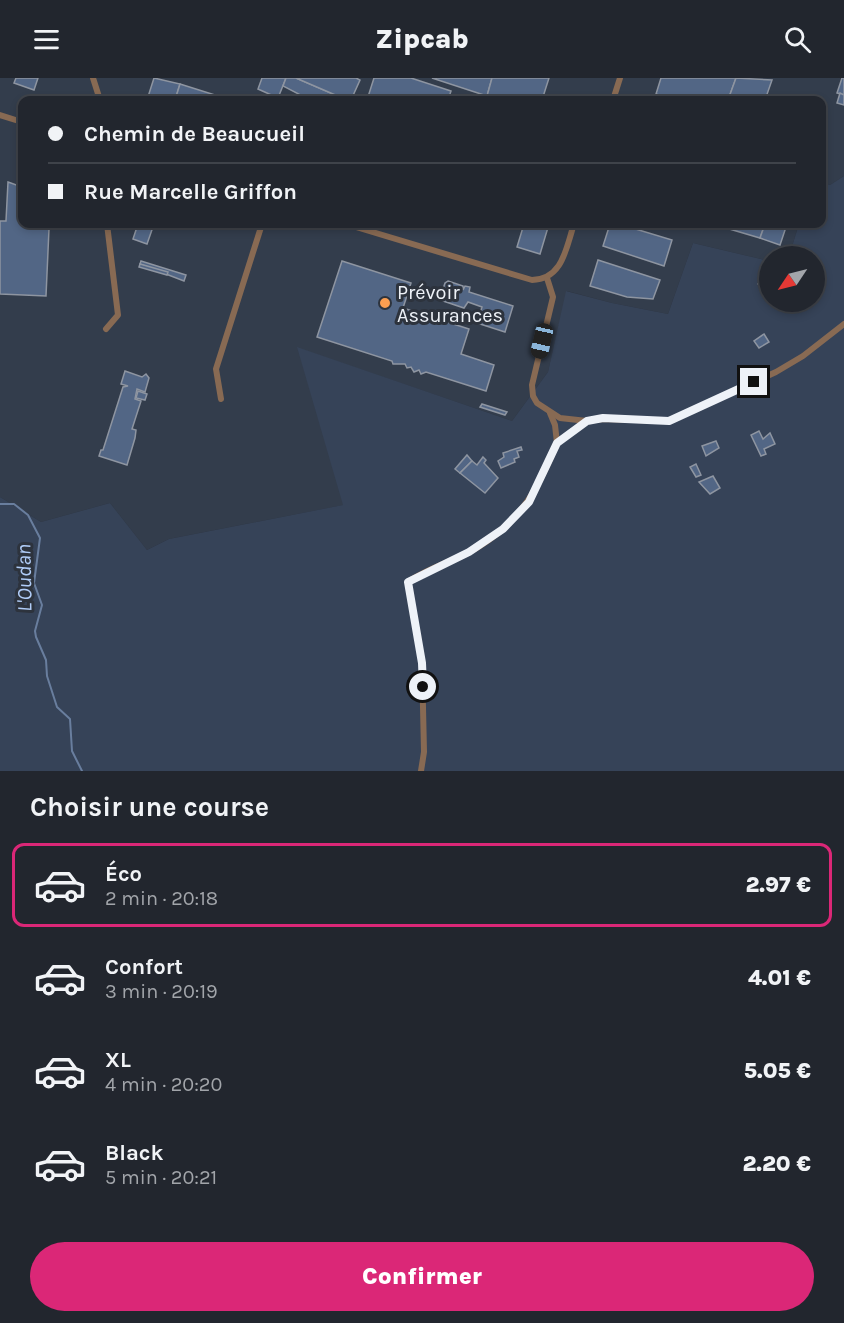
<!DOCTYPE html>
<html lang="fr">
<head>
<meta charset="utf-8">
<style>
	body { margin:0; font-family:Karla,sans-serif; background:#2a2e36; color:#f1f3f6; height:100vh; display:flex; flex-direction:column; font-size:22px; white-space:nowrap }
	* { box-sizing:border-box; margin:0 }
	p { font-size:20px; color:#a2a5aa }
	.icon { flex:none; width:33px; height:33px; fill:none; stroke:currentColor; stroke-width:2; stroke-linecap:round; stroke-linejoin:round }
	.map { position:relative; height:693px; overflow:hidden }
	.details { display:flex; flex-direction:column; background:#22262e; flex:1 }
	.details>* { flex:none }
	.banner { position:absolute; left:18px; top:18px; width:808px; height:132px; border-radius:12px; box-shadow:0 3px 9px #0003,0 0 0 2px #3f434a; display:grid; align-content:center; height:132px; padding:0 30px; background:#22262e }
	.needle { width:39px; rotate:235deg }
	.tools { position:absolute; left:759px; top:168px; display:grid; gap:12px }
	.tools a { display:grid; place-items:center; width:66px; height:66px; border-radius:50%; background:#22262e; box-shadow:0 3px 9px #0003,0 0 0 2px #3f434a; font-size:30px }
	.end { position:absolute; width:27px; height:27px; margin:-14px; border:8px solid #eef2f8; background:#111; box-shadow:0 0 0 3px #111 }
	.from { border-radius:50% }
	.car { position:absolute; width:18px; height:36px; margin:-18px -9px; border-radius:8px; box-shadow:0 0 4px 2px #0007; background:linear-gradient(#222 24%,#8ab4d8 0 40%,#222 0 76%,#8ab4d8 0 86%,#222 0) }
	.banner b { display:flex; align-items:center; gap:21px; height:57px; font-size:22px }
	.banner b+b { border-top:2px solid #3f434a }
	.banner i { width:15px; height:15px; background:#f1f3f6 }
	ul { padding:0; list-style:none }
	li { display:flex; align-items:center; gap:18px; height:84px; margin:0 12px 9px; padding:0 18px; border:3px solid transparent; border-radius:12px }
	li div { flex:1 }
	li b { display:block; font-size:22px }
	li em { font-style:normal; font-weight:800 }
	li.active { border-color:#db2777 }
	li>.icon { width:54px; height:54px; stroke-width:1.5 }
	h2 { padding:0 30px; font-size:27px; line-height:72px }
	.button { display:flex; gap:12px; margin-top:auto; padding:12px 30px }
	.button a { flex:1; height:69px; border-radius:36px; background:#db2777; color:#fff; font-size:24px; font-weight:800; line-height:69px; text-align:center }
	header { display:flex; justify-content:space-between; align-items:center; height:78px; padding:0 30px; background:#22262e; font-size:27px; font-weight:800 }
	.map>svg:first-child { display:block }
</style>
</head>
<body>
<header><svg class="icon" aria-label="menu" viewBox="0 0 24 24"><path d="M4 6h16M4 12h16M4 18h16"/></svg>Zipcab<svg class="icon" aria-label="search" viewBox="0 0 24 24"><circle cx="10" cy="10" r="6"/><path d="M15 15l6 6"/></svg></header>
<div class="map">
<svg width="844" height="693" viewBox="0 0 844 693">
	<rect width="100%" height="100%" fill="#2d333d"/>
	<polygon fill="#333d4c" points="0,0 844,0 844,98 830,107 822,105 822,22 22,22 22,146 799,146 789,178 770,178 769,183 693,165 668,236 612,225 567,213 548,294 512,343 298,270 344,427 169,461 147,472 110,425 41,444 0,419"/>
	<polygon fill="#364358" points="844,98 844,693 0,693 0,419 41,444 110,425 147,472 169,461 343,427 297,269 512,343 548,294 566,213 612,225 668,236 693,165 769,183 770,224 814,224 814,178 789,178 799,146 822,146 822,105 830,107"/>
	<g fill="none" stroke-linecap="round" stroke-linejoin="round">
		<polyline stroke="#697e9e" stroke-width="2" points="0,426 14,426 28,437 40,460 34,505 42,527 35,553 36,559 46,582 47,598 57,629 70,641 72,673 82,693"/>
	</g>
	<g fill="#526685" stroke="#8e95a1" stroke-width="1.5">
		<polygon points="16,0 38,0 34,12 14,5"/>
		<polygon points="154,0 180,6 175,22 147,22"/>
		<polygon points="262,0 286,0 278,20 258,11"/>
		<polygon points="286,0 296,0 347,22 310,22 283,8"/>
		<polygon points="296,0 356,0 360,2 351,22 347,22"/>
		<polygon points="374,0 411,0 451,13 448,22 367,22"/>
		<polygon points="432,0 492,0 487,18"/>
		<polygon points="492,0 549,0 542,22 502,22 487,18"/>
		<polygon points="661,0 736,0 728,22 676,22 656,16"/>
		<polygon points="736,0 772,2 765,22 728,22"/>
		<polygon points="842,0 844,0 844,17 837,15"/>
		<polygon points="180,6 215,17 214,22 175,22"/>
		<polygon points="840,15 844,17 844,27 837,25"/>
		<polygon points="8,104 22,109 22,146 42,146 42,151 49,151 46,218 0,216 0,143 6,143"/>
		<polygon points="138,146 154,146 147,166 133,161"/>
		<polygon points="524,146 549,146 540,176 517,169"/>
		<polygon points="610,146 619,146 672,162 664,188 603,168"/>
		<polygon points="728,146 765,146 760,160 726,150"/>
		<polygon points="765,146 787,146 780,167 760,160"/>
		<polygon points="598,182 660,202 653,221 627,219 590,208"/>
		<polygon points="141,183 186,197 184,203 140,186"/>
		<polygon points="342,183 411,205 403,230 469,251 461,276 494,287 486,313 426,294 421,296 419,292 414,294 411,289 407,290 405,286 393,286 392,283 317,259"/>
		<polygon points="140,186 168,194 167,197 139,189"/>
		<polygon points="767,200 770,203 770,222 758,206"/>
		<polygon points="448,203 463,208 463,212 465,208 470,209 469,214 513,228 505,254 477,245 482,229 468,224 464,230 443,223 444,218 441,217 445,205"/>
		<polygon points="764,256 769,264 759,270 754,263"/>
		<polygon points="125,293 142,299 146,296 149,300 145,314 137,311 135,321 141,323 132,351 136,352 135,360 127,387 99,378 101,372 103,372 123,309 128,308 121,306"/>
		<polygon points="138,313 147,316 145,322 136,320"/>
		<polygon points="482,326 507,334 505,337 480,329"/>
		<polygon points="759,353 763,361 770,355 775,366 764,371 766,376 761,378 751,357"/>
		<polygon points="716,363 719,370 706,378 702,368"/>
		<polygon points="521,369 522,372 517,373 519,379 514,381 515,384 501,390 498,383 504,379 503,375"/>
		<polygon points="467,377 472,383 460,395 455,391"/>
		<polygon points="483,379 486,382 484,385 498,400 485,415 460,395 472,383 477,387"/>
		<polygon points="696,386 701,397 696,399 690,389"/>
		<polygon points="713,398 720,410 710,416 699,404"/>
	</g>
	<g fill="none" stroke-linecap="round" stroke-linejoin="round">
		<g stroke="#886a53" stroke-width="6">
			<polyline points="93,0 100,22"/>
			<polyline points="613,22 620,0"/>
			<polyline points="0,37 22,44"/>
			<path d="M 346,146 L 532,202 C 563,201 566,170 574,146"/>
			<polyline points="547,200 553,219 532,307 533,318 537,325 560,340 587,343 603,341 669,343 776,294 803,278 844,246"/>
			<polyline points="106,251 118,237 107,146"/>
			<polyline points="221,321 216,291 262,146"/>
			<polyline points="550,335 555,347 557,365 586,343"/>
			<path d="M 421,693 L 424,674 L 422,585 L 408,504 C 425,492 447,485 466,476 C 515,451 537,415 557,365"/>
		</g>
	</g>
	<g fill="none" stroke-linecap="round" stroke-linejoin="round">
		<polyline stroke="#eef2f8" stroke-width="8" points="423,609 422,585 408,504 469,474 503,451 529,424 557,365 587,343 603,340 669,343 754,304"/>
	</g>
	<circle fill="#fb9e51" stroke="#2d333d" stroke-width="2" cx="385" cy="225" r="6"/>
	<g text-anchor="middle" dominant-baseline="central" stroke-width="6" stroke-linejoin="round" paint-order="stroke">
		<g font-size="20" fill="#eef2f8" stroke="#2d333d" text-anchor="start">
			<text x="397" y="214">Prévoir<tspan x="397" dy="23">Assurances</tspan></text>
		</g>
		<g font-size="21" font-style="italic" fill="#b0ccf7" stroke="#2d333d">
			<text transform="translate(24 500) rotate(-91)">L'Oudan</text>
		</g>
	</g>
</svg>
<div class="tools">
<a><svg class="needle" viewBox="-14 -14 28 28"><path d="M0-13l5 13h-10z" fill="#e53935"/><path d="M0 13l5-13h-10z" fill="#a2a5aa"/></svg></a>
</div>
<i class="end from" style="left:423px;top:609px"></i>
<i class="end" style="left:754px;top:304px"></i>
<i class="car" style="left:542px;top:263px;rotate:193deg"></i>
<div class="banner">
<b><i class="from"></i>Chemin de Beaucueil</b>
<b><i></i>Rue Marcelle Griffon</b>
</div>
</div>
<section class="details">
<h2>Choisir une course</h2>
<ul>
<li class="active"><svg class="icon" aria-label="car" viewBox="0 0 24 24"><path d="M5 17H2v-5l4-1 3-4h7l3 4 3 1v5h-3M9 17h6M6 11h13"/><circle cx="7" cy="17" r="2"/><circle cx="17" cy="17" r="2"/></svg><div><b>Éco</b><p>2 min · 20:18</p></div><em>2.97 €</em></li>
<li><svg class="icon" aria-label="car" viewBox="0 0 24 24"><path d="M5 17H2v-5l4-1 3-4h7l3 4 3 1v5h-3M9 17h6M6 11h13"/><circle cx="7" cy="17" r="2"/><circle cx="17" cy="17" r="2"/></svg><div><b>Confort</b><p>3 min · 20:19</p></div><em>4.01 €</em></li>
<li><svg class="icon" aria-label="car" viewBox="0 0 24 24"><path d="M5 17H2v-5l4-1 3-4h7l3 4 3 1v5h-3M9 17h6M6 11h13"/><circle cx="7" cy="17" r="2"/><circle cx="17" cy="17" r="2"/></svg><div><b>XL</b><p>4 min · 20:20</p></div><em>5.05 €</em></li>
<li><svg class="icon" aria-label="car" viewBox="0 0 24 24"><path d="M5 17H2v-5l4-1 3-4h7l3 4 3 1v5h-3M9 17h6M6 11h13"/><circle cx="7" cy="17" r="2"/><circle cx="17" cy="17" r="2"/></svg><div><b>Black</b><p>5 min · 20:21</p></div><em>2.20 €</em></li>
</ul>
<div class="button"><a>Confirmer</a></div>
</section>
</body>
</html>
